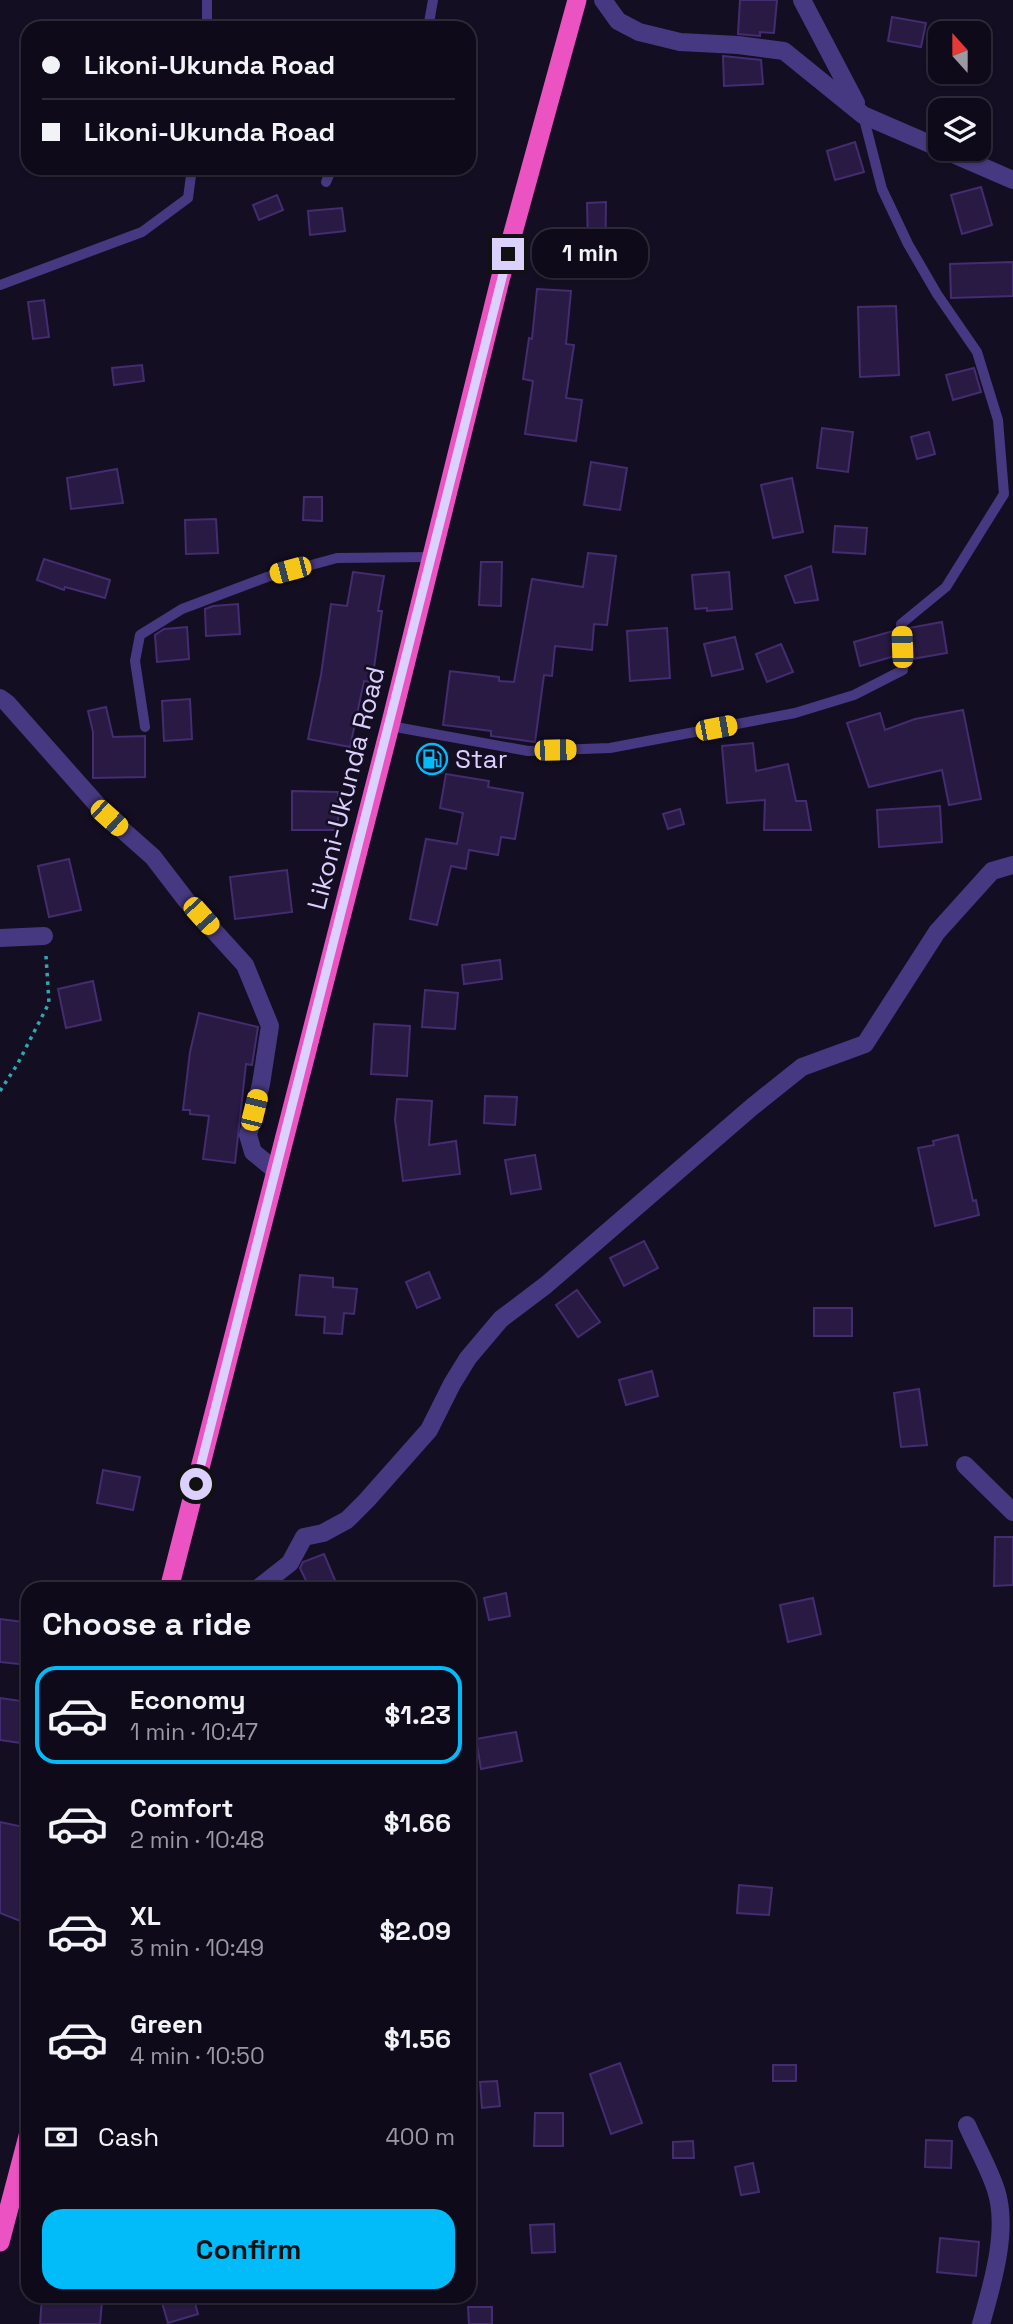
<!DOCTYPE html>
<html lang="en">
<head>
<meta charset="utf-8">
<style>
	body { margin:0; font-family:"Space Grotesk",sans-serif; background:#181323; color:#f1f3f6; height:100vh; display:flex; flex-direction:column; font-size:26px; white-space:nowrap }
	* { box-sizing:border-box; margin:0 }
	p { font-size:23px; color:#9b9aa2 }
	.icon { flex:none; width:38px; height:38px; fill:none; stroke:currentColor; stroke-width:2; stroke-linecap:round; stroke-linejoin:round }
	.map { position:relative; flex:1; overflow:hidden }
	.drawer { position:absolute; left:21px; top:1582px; width:455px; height:721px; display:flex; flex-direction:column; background:#0f0a1a; border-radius:21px; box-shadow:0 2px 5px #0004,0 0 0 2px #2f2b39 }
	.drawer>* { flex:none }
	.banner { position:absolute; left:21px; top:21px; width:455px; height:154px; border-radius:21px; box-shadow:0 2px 5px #0004,0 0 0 2px #2f2b39; display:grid; align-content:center; height:154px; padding:0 21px; background:#0f0a1a }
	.needle { width:46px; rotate:339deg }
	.controls { position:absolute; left:928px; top:21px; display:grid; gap:14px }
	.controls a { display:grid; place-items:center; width:63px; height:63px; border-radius:14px; background:#0f0a1a; box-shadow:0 2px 5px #0004,0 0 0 2px #2f2b39; font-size:35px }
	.end { position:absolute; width:32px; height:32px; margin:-16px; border:9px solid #dcd0ff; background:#111; box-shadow:0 0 0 4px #111 }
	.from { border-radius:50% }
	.bubble { position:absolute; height:49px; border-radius:21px; background:#0f0a1a; box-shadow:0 2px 5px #0004,0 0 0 2px #2f2b39; font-size:23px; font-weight:700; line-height:49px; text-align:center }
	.car { position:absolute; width:21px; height:42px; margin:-21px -10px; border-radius:9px; box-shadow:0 0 5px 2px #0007; background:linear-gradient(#f5c518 24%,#345 0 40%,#f5c518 0 76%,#345 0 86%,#f5c518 0) }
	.banner b { display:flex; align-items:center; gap:24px; height:66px; font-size:26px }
	.banner b+b { border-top:2px solid #2f2b39 }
	.banner i { width:18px; height:18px; background:#f1f3f6 }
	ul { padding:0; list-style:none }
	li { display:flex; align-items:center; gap:21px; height:98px; margin:0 14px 10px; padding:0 7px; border:4px solid transparent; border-radius:21px }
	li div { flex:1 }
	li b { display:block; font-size:26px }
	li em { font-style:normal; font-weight:700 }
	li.current { border-color:#02bcf9 }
	li>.icon { width:63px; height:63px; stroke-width:1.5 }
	h2 { padding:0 21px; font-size:32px; line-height:84px }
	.pay { display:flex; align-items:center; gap:18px; height:77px; padding:0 21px; font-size:26px }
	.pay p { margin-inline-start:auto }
	.button { display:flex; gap:14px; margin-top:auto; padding:14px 21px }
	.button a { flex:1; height:80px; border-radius:21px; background:#02bcf9; color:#111; font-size:28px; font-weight:700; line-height:80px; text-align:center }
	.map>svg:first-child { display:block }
</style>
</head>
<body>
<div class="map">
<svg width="1013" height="2324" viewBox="0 0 1013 2324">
	<rect width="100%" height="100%" fill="#140e23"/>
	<g fill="#281a43" stroke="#432c6f" stroke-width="2">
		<polygon points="740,0 777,0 774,33 760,32 760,36 738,34"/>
		<polygon points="892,17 926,23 921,47 888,41"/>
		<polygon points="723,56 761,60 763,84 724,86"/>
		<polygon points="855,142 864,172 835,180 827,151"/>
		<polygon points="981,187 992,225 962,234 951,195"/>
		<polygon points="277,195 283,210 259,220 253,205"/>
		<polygon points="606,202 605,264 583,264 583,242 588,242 587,203"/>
		<polygon points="342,208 345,231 310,235 308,211"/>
		<polygon points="1013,262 1013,296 951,298 950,264"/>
		<polygon points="537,289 571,291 566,344 574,345 566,398 582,400 576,441 525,434 533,381 523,379 529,338 532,339"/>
		<polygon points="44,300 49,337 33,339 28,302"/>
		<polygon points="896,306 899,375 860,377 858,307"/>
		<polygon points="142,365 144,381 114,385 112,368"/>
		<polygon points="974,368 981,392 953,400 946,375"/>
		<polygon points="822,428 853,432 848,472 817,468"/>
		<polygon points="929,432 935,454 917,459 911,437"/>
		<polygon points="591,462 627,468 620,510 584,505"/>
		<polygon points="117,469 123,503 71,509 67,478"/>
		<polygon points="792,478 803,532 773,538 761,485"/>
		<polygon points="304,497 322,497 322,521 303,520"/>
		<polygon points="216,519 218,553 186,554 185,520"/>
		<polygon points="835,526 867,528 865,554 833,552"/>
		<polygon points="588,553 616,556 607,625 594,624 592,650 555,646 552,676 544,675 535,742 491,736 491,731 443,725 450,671 499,677 499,681 514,682 532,579 583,587"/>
		<polygon points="44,559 110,580 105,598 65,587 64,590 37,580"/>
		<polygon points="481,562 502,562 501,606 479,605"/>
		<polygon points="811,566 818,600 795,603 785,576"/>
		<polygon points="353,572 384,576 378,611 382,611 372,682 364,681 350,747 308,739 321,675 331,604 347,606"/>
		<polygon points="729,572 732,609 707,611 707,608 695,609 692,575"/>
		<polygon points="238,604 240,634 206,636 205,609 213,606"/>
		<polygon points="942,622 947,653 912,659 909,628"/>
		<polygon points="187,627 189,659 157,662 155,635 164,629"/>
		<polygon points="667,628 670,678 630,681 627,631"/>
		<polygon points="893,631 895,656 860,666 854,642"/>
		<polygon points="735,637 743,669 712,676 704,644"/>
		<polygon points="781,644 793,672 767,682 756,654"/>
		<polygon points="190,699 192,739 164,741 162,701"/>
		<polygon points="106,707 113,737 145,736 145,777 93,778 93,732 88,711"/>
		<polygon points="963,710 981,799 949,805 942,770 869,787 847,723 880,713 885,730 915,719"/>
		<polygon points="753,743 756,771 788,764 796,801 806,801 811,830 764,830 765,800 727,803 722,746"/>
		<polygon points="446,774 489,781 488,787 523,793 515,839 501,837 498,855 469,850 466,869 451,866 437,925 410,919 426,839 457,844 463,813 440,808"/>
		<polygon points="292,791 338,792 338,830 292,830"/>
		<polygon points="940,806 942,842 879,847 877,810"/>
		<polygon points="680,809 684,824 668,829 663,814"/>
		<polygon points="69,859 81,910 49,917 38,866"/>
		<polygon points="287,870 292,912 235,919 230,877"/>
		<polygon points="500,960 502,979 464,984 462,965"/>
		<polygon points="93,981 101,1020 66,1028 58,989"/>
		<polygon points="425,990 458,993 455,1029 422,1027"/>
		<polygon points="199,1013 258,1027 252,1065 246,1064 235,1163 203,1159 209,1116 190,1114 190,1110 183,1110 190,1052"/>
		<polygon points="374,1024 410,1026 407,1076 371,1074"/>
		<polygon points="485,1096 517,1097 515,1125 484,1123"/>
		<polygon points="397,1099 432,1101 429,1145 456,1141 460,1174 403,1181 395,1120"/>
		<polygon points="958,1135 973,1201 976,1200 979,1215 935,1226 918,1148 934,1145 933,1141"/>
		<polygon points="535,1155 541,1189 511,1194 505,1160"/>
		<polygon points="644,1241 658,1268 624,1286 610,1258"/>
		<polygon points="429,1272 440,1298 417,1308 406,1282"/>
		<polygon points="300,1275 333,1278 333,1287 357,1289 354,1314 344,1313 342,1334 324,1333 325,1317 296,1315"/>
		<polygon points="577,1290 600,1322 578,1337 556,1305"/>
		<rect x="814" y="1308" width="38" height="28"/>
		<polygon points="652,1371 658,1396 626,1405 619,1380"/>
		<polygon points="919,1389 927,1445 901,1447 894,1393"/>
		<polygon points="103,1470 140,1477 133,1510 97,1503"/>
		<polygon points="995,1537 1013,1537 1013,1585 994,1586"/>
		<polygon points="324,1554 337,1585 326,1589 310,1589 300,1568 303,1562"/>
		<polygon points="506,1593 510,1616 489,1620 484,1598"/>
		<polygon points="813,1598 821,1634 788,1642 780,1605"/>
		<polygon points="0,1619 24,1622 22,1638 28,1638 28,1665 0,1662"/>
		<polygon points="0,1698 28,1702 28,1744 0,1740"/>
		<polygon points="516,1732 522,1761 481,1769 476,1739"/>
		<polygon points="0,1822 28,1828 28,1924 0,1913"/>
		<polygon points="739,1885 772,1888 769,1915 737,1913"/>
		<polygon points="620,2063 642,2123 611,2134 590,2074"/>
		<rect x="773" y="2065" width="23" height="16"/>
		<polygon points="497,2081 500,2106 482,2108 480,2082"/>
		<polygon points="535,2113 563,2113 563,2146 534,2146"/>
		<polygon points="926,2140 952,2141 951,2168 925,2167"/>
		<polygon points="693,2141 694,2158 673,2158 673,2142"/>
		<polygon points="753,2163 759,2192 741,2195 735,2167"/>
		<polygon points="554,2224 555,2252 532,2253 530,2225"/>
		<polygon points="940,2238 979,2242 976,2276 937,2272"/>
		<polygon points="160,2296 193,2296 198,2314 168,2323"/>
		<polygon points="42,2297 102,2302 100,2324 40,2324"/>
		<polygon points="468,2307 492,2307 492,2324 469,2324"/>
	</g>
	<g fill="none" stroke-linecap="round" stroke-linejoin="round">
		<polyline stroke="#2fa8b3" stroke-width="3.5" stroke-dasharray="3.5 5" stroke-linecap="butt" points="0,1091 17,1065 49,1003 46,956"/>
		<g stroke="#463981" stroke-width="10">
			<polyline points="207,0 207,28"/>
			<polyline points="428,28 433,0"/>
			<polyline points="326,182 332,168"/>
			<polyline points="0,285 142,232 188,198 192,168"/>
			<polyline points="390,726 528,751 610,748 795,713 854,695 903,670 901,624 946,587 1004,494 998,420 977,352 937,294 908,244 882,189 863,115"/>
			<polyline points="145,727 135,661 140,635 182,609 267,577 337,558 430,557"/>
		</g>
		<g stroke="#463981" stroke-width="18">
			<polyline points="603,0 618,21 639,32 680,42 738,45 784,51 863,115 1013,180"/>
			<polyline points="802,0 856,103"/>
			<polyline points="0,698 7,703 109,818 153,857 186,900 245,965 270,1026 261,1084 248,1135 253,1152 275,1170"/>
			<polyline points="0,938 44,936"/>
			<polyline points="965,1465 1013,1512"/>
			<polyline points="257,1589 290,1563 304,1537 323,1533 347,1520 367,1500 429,1430 452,1384 468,1358 501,1319 546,1285 752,1107 802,1067 865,1044 937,932 992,871 1013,865"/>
			<path d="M 967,2125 C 976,2146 989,2168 996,2190 C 1009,2230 992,2285 981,2324"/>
		</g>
		<g stroke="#eb52c2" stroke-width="19">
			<polyline points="169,1589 390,726 500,280 577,0"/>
			<polyline points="0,2242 28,2136"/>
		</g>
	</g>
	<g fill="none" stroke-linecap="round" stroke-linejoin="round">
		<polyline stroke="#dcd0ff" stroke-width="9" points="196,1484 508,254"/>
	</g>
	<defs>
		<g id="fuel-ring" transform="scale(1.575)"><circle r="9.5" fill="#140e23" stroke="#02bcf9" stroke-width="1.5"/><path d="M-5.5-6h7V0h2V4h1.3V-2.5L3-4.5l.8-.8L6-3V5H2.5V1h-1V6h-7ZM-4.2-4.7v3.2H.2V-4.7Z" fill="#02bcf9"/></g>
	</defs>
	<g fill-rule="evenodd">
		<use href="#fuel-ring" x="432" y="759"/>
	</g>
	<g text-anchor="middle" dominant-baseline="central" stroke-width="5" stroke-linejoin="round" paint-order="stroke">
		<g font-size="26" fill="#dcd0ff" stroke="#140e23" text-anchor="start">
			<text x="455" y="759">Star</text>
		</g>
		<g font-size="26" fill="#dcd0ff" stroke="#140e23">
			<text transform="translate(346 788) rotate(-76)">Likoni-Ukunda Road</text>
		</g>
	</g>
</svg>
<div class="controls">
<a><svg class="needle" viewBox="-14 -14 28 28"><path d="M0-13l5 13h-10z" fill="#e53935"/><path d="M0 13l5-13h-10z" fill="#9b9aa2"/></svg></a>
<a><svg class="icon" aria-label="layers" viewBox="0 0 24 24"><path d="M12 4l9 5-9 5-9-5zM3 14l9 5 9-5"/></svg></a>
</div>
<i class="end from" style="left:196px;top:1484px"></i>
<i class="end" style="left:508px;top:254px"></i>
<div class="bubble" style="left:532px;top:229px;width:116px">1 min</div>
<i class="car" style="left:290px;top:570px;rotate:255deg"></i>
<i class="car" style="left:902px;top:647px;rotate:358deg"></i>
<i class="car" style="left:716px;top:728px;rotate:79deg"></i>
<i class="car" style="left:555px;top:750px;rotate:89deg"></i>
<i class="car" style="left:109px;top:818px;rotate:132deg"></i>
<i class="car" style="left:201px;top:916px;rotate:138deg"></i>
<i class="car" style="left:254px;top:1110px;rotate:14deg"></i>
<div class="banner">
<b><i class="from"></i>Likoni-Ukunda Road</b>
<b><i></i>Likoni-Ukunda Road</b>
</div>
<section class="drawer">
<h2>Choose a ride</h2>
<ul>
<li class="current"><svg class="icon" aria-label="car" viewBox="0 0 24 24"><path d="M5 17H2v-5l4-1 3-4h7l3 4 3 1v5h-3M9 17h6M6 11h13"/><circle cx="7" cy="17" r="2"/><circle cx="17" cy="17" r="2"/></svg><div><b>Economy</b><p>1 min · 10:47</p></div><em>$1.23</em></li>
<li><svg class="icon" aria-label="car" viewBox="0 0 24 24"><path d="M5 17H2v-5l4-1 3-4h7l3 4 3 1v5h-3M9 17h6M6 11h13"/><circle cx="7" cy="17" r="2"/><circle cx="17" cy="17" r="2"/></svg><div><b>Comfort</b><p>2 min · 10:48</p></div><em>$1.66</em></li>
<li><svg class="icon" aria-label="car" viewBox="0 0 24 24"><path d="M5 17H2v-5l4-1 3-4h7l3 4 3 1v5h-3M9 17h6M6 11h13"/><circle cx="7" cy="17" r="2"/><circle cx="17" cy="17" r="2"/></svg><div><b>XL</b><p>3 min · 10:49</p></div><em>$2.09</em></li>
<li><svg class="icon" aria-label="car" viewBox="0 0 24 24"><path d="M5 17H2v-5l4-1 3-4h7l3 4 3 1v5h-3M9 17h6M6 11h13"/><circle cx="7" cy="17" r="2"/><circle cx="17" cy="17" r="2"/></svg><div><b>Green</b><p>4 min · 10:50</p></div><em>$1.56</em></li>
</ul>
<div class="pay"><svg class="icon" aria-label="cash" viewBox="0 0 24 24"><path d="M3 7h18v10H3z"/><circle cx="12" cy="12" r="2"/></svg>Cash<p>400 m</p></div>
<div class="button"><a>Confirm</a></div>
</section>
</div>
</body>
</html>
